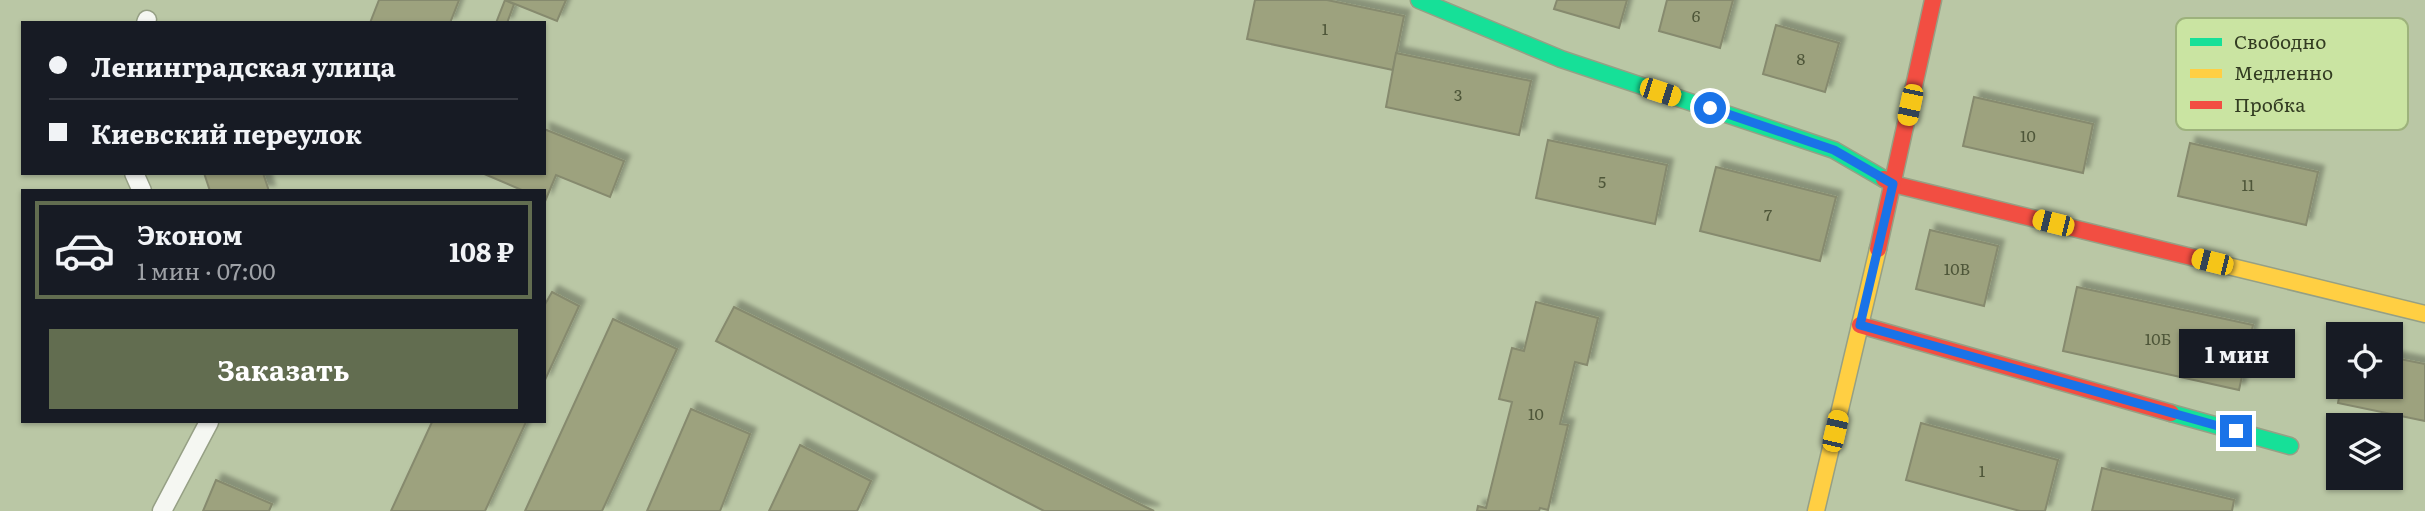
<!DOCTYPE html>
<html lang="ru">
<head>
<meta charset="utf-8">
<style>
	body { margin:0; font-family:Literata,serif; background:#20242c; color:#f1f3f6; height:100vh; display:flex; flex-direction:column; font-size:26px; white-space:nowrap }
	* { box-sizing:border-box; margin:0 }
	p { font-size:23px; color:#9ea1a6 }
	.icon { flex:none; width:38px; height:38px; fill:none; stroke:currentColor; stroke-width:2; stroke-linecap:round; stroke-linejoin:round }
	.map { position:relative; flex:1; overflow:hidden }
	.panel { position:absolute; left:21px; top:189px; width:525px; height:234px; display:flex; flex-direction:column; background:#171b24; border-radius:0px; box-shadow:0 2px 5px #0004 }
	.panel>* { flex:none }
	.hud { position:absolute; left:21px; top:21px; width:525px; height:154px; border-radius:0px; box-shadow:0 2px 5px #0004; display:grid; align-content:center; height:154px; padding:0 28px; background:#171b24 }
	.controls { position:absolute; left:2326px; top:322px; display:grid; gap:14px }
	.controls a { display:grid; place-items:center; width:77px; height:77px; border-radius:0px; background:#171b24; box-shadow:0 2px 5px #0004; font-size:35px }
	.end { position:absolute; width:32px; height:32px; margin:-16px; border:9px solid #1a73e8; background:#fff; box-shadow:0 0 0 4px #fff }
	.from { border-radius:50% }
	.bubble { position:absolute; height:49px; border-radius:0px; background:#171b24; box-shadow:0 2px 5px #0004; font-size:23px; font-weight:700; line-height:49px; text-align:center }
	.car { position:absolute; width:21px; height:42px; margin:-21px -10px; border-radius:9px; box-shadow:0 0 5px 2px #0007; background:linear-gradient(#f5c518 24%,#345 0 40%,#f5c518 0 76%,#345 0 86%,#f5c518 0) }
	.hud b { display:flex; align-items:center; gap:24px; height:66px; font-size:26px }
	.hud b+b { border-top:2px solid #363941 }
	.hud i { width:18px; height:18px; background:#f1f3f6 }
	ul { padding:12px 0 0; list-style:none }
	li { display:flex; align-items:center; gap:21px; height:98px; margin:0 14px 10px; padding:0 14px; border:4px solid transparent; border-radius:0px }
	li div { flex:1 }
	li b { display:block; font-size:26px }
	li em { font-style:normal; font-weight:700 }
	li.selected { border-color:#626d50 }
	li>.icon { width:63px; height:63px; stroke-width:1.5 }
	.action { display:flex; gap:14px; margin-top:auto; padding:14px 28px }
	.action a { flex:1; height:80px; border-radius:0px; background:#626d50; color:#fff; font-size:28px; font-weight:700; line-height:80px; text-align:center }
	.map>svg:first-child { display:block }
</style>
</head>
<body>
<div class="map">
<svg width="2425" height="511" viewBox="0 0 2425 511">
	<defs>
		<filter id="shadow"><feDropShadow dx="6" dy="-6" stdDeviation="2" flood-color="#0004"/></filter>
	</defs>
	<rect width="100%" height="100%" fill="#bac7a5"/>
	<g fill="#9da27e" stroke="#868a6e" stroke-width="2" filter="url(#shadow)">
		<polygon points="379,0 459,0 450,23 370,23"/>
		<polygon points="505,0 514,4 507,23 496,23"/>
		<polygon points="505,0 566,0 557,21"/>
		<polygon points="1255,0 1327,0 1404,16 1393,70 1247,39"/>
		<polygon points="1557,0 1627,0 1619,28 1554,9"/>
		<polygon points="1667,0 1733,0 1720,48 1659,31"/>
		<polygon points="1776,25 1839,43 1825,92 1763,74"/>
		<polygon points="1396,53 1531,81 1519,135 1386,107"/>
		<polygon points="1974,97 2093,124 2083,173 1963,146"/>
		<polygon points="544,129 624,161 610,197 556,175 546,199 544,191 524,191 482,173 544,173"/>
		<polygon points="1548,140 1667,165 1655,224 1536,198"/>
		<polygon points="2190,143 2318,172 2306,225 2178,196"/>
		<polygon points="1716,167 1836,197 1820,261 1700,231"/>
		<polygon points="204,173 263,173 269,191 210,191"/>
		<polygon points="1930,230 1998,246 1984,306 1916,289"/>
		<polygon points="2077,287 2253,325 2239,390 2063,351"/>
		<polygon points="552,292 579,306 544,382 544,306"/>
		<polygon points="1536,302 1598,318 1587,365 1575,362 1560,424 1568,425 1548,510 1540,508 1539,511 1477,511 1478,506 1486,508 1512,402 1499,399 1512,348 1524,351"/>
		<polygon points="734,307 1154,511 1044,511 716,341"/>
		<polygon points="613,319 677,349 602,511 525,511"/>
		<polygon points="2390,357 2425,364 2425,421 2338,403 2341,387 2390,387"/>
		<polygon points="691,409 750,434 720,511 647,511"/>
		<polygon points="432,422 526,422 485,511 391,511"/>
		<polygon points="1921,423 2058,460 2045,511 2020,511 1906,480"/>
		<polygon points="800,445 871,481 857,511 769,511"/>
		<polygon points="2102,468 2234,500 2232,511 2092,511"/>
		<polygon points="216,480 272,504 269,511 203,511"/>
	</g>
	<g fill="none" stroke-linecap="round" stroke-linejoin="round">
		<g stroke="#96a085" stroke-width="21">
			<g id="lane">
				<polyline points="146,23 147,20"/>
				<polyline points="134,173 142,191"/>
				<polyline points="162,511 209,422"/>
			</g>
		</g>
		<g stroke="#96a085" stroke-width="19">
			<g id="fast">
				<polyline points="1419,0 1561,59 1834,150 1884,179"/>
				<polyline points="2171,413 2290,446"/>
			</g>
		</g>
		<g stroke="#96a085" stroke-width="19">
			<g id="slow">
				<polyline points="2220,264 2425,314"/>
				<polyline points="1816,511 1878,249"/>
			</g>
		</g>
		<g stroke="#96a085" stroke-width="19">
			<g id="jam">
				<polyline points="1884,179 1893,184 2220,264"/>
				<polyline points="1878,249 1933,0"/>
				<polyline points="1860,325 2171,413"/>
			</g>
		</g>
		<use href="#lane" stroke="#f5f7f2" stroke-width="18"/>
		<use href="#fast" stroke="#16e098" stroke-width="16"/>
		<use href="#slow" stroke="#ffcf43" stroke-width="16"/>
		<use href="#jam" stroke="#f24e42" stroke-width="16"/>
	</g>
	<g fill="none" stroke-linecap="round" stroke-linejoin="round">
		<polyline stroke="#1a73e8" stroke-width="9" points="1710,108 1834,150 1893,184 1860,325 2236,431"/>
	</g>
	<g text-anchor="middle" dominant-baseline="central" stroke-width="7" stroke-linejoin="round" paint-order="stroke">
		<g font-size="16" fill="#4e5639">
			<text x="1696" y="15">6</text>
			<text x="1325" y="28">1</text>
			<text x="1801" y="58">8</text>
			<text x="1458" y="94">3</text>
			<text x="2028" y="135">10</text>
			<text x="1602" y="181">5</text>
			<text x="2248" y="184">11</text>
			<text x="1768" y="214">7</text>
			<text x="1957" y="268">10В</text>
			<text x="2158" y="338">10Б</text>
			<text x="1536" y="413">10</text>
			<text x="1982" y="470">1</text>
		</g>
	</g>
	<rect x="2176" y="18" width="232" height="112" rx="10" fill="#cae4a2" stroke="#9db27c" stroke-width="2"/>
	<rect x="2190" y="38" width="32" height="8" fill="#16e098"/>
	<rect x="2190" y="69" width="32" height="9" fill="#ffcf43"/>
	<rect x="2190" y="101" width="32" height="8" fill="#f24e42"/>
	<g font-size="19" fill="#333c22">
		<text x="2234" y="49">Свободно</text>
		<text x="2234" y="80">Медленно</text>
		<text x="2234" y="112">Пробка</text>
	</g>
</svg>
<div class="controls">
<a><svg class="icon" aria-label="locate" viewBox="0 0 24 24"><circle cx="12" cy="12" r="6"/><path d="M12 2v4M12 18v4M2 12h4M18 12h4"/></svg></a>
<a><svg class="icon" aria-label="layers" viewBox="0 0 24 24"><path d="M12 4l9 5-9 5-9-5zM3 14l9 5 9-5"/></svg></a>
</div>
<i class="end from" style="left:1710px;top:108px"></i>
<i class="end" style="left:2236px;top:431px"></i>
<div class="bubble" style="left:2179px;top:329px;width:116px">1 мин</div>
<i class="car" style="left:1660px;top:92px;rotate:108deg"></i>
<i class="car" style="left:1910px;top:105px;rotate:192deg"></i>
<i class="car" style="left:2053px;top:223px;rotate:284deg"></i>
<i class="car" style="left:2212px;top:262px;rotate:284deg"></i>
<i class="car" style="left:1835px;top:431px;rotate:13deg"></i>
<div class="hud">
<b><i class="from"></i>Ленинградская улица</b>
<b><i></i>Киевский переулок</b>
</div>
<section class="panel">
<ul>
<li class="selected"><svg class="icon" aria-label="car" viewBox="0 0 24 24"><path d="M5 17H2v-5l4-1 3-4h7l3 4 3 1v5h-3M9 17h6M6 11h13"/><circle cx="7" cy="17" r="2"/><circle cx="17" cy="17" r="2"/></svg><div><b>Эконом</b><p>1 мин · 07:00</p></div><em>108 ₽</em></li>
</ul>
<div class="action"><a>Заказать</a></div>
</section>
</div>
</body>
</html>
